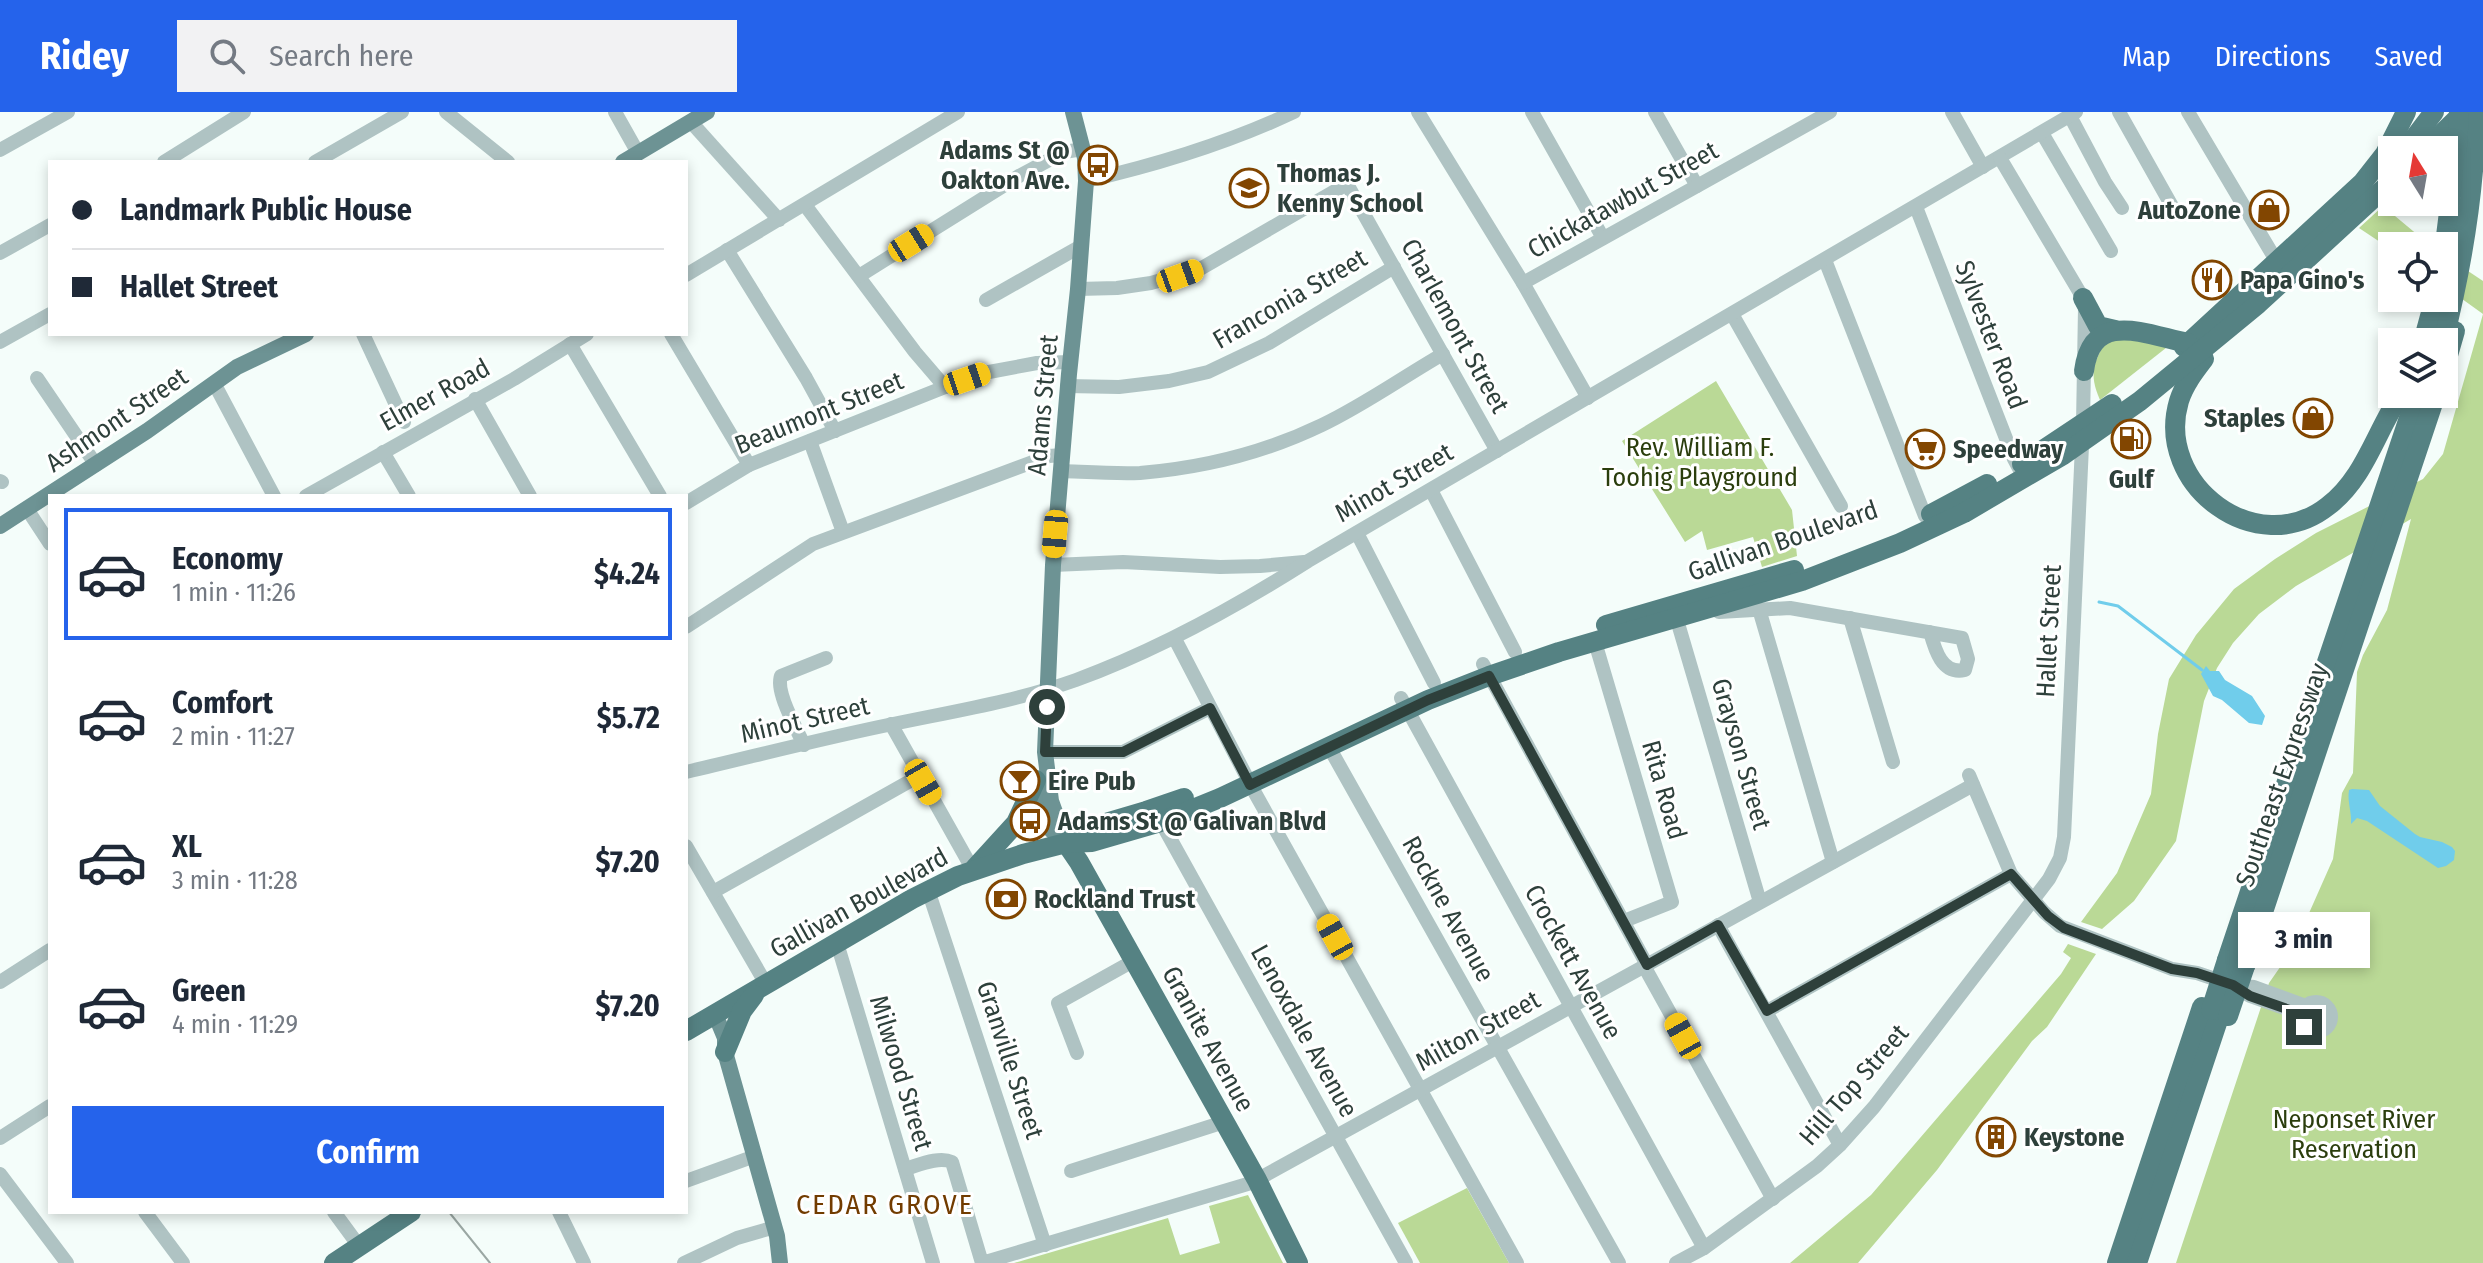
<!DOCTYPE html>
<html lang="en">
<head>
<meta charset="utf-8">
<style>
	body { margin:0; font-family:"Fira Sans Condensed",sans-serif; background:#f2f2f3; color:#1f2937; height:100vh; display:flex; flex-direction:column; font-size:30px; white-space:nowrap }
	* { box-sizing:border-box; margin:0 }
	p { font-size:26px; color:#747a83 }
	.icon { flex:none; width:44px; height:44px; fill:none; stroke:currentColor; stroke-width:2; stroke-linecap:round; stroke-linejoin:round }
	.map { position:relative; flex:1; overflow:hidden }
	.panel { position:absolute; left:48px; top:382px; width:640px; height:720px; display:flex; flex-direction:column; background:#fff; border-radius:0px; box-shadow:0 4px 12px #0003 }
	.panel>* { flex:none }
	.banner { position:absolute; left:48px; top:48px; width:640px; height:176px; border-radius:0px; box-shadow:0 4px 12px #0003; display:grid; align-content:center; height:176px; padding:0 24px; background:#fff }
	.needle { width:52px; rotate:349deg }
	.controls { position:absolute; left:2378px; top:24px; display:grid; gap:16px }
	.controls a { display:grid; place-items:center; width:80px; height:80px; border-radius:0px; background:#fff; box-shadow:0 4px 12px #0003; font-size:40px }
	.end { position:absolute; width:36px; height:36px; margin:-18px; border:10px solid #2e403b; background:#fff; box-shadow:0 0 0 4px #fff }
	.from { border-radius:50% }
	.bubble { position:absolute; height:56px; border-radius:0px; background:#fff; box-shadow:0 4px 12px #0003; font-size:26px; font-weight:700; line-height:56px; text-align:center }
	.car { position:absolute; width:24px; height:48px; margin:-24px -12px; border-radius:10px; box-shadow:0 0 6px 2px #0007; background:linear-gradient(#f5c518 24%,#345 0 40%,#f5c518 0 76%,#345 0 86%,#f5c518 0) }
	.banner b { display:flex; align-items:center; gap:28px; height:76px; font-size:30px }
	.banner b+b { border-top:2px solid #e0e1e3 }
	.banner i { width:20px; height:20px; background:#1f2937 }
	ul { padding:14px 0 0; list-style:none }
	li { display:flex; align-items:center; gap:24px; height:132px; margin:0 16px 12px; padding:0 8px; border:4px solid transparent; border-radius:0px }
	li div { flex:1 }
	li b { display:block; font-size:30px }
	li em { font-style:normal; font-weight:700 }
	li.active { border-color:#2563eb }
	li>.icon { width:72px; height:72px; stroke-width:1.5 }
	.action { display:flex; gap:16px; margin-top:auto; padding:16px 24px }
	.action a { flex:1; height:92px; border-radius:0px; background:#2563eb; color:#fff; font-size:32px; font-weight:700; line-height:92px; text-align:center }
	header { display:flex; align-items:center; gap:48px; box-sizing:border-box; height:112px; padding:0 40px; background:#2563eb; color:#fff }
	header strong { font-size:38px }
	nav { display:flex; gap:44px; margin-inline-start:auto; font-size:28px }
	.search { width:560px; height:72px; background:#f2f2f3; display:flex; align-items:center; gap:20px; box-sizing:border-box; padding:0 28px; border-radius:0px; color:#747a83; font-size:30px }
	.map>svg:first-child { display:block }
</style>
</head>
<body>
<header>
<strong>Ridey</strong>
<div class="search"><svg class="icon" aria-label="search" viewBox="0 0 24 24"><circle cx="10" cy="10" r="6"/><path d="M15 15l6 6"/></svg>Search here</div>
<nav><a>Map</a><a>Directions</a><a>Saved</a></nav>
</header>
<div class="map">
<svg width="2483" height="1151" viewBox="0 0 2483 1151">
	<rect width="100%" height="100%" fill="#f4fdfa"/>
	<g fill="#bad996">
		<polygon points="2383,94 2431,134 2392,134 2392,138 2359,116"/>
		<polygon points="2444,143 2483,169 2483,1151 2176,1151 2269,871 2294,835 2333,747 2342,681 2353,661 2357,560 2363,543 2387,498 2411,407 2296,474 2259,502 2233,531 2217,556 2204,589 2176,729 2134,789 2102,817 2081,810 2117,761 2151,682 2158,622 2169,567 2196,523 2234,477 2275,447 2316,421 2423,367 2443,342 2483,202 2444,174"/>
		<path d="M 2108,226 L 2171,232 L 2100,288 C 2088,261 2094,249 2108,226 Z"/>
		<polygon points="1716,269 1792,398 1797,444 1762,455 1753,425 1707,438 1702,419 1685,430 1622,329"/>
		<polygon points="2068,832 2096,842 2047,915 2032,929 1937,1058 1858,1151 1790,1151 1871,1083 2061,862 2071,846 2063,840"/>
		<polygon points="1467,1076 1509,1151 1420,1151 1398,1111"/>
		<polygon points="1248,1083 1283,1151 1014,1151 1168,1106 1180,1143 1220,1131 1209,1094"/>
	</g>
	<g fill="#70cdeb">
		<polygon points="2206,554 2210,559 2219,559 2225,568 2252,584 2265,604 2262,613 2249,611 2222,588 2213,584 2201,562"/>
		<path d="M 2352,677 L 2369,678 L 2380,694 L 2415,722 L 2420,725 L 2442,730 L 2452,735 L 2455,739 L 2454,748 L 2446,754 L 2438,756 L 2367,709 L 2357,706 L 2351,712 C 2352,700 2347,690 2349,678 Z"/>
	</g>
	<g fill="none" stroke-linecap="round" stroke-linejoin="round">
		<polyline stroke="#70cdeb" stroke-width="3" points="2099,490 2118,494 2202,558"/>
		<g stroke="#afc3c3" stroke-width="14">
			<polyline points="446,0 508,50"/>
			<polyline points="615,0 638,41"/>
			<polyline points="1418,0 1523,171 1588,286"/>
			<polyline points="1532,0 1603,126"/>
			<polyline points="1655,0 1697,74"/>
			<polyline points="1952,0 1983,55"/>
			<polyline points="2119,0 2173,96"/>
			<polyline points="2188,0 2277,150"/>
			<polyline points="2070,4 2105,70 2122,96"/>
			<polyline points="691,10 779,108"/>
			<polyline points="2042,21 2111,139"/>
			<polyline points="0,38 68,0"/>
			<polyline points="164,50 244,0"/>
			<polyline points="315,50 402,0"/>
			<path d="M 1086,69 C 1156,53 1228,31 1294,0"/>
			<polyline points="805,93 915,240 945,275"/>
			<polyline points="1916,95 2014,347 2022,362"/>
			<polyline points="727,138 806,266 835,319"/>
			<polyline points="0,141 50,113"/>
			<polyline points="1825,148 1925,404"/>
			<polyline points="686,163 958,0"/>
			<polyline points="859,164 1019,64 1064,40 1083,37"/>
			<polyline points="1523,171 1830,0"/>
			<polyline points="1078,177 1117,176 1151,171 1200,157 1347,72 1497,339"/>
			<polyline points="986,188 1081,134"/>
			<polyline points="1732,202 1841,394"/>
			<polyline points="363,222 404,310"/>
			<polyline points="671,222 749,353"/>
			<polyline points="0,230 50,202"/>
			<polyline points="570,232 660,384"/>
			<polyline points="37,266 96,353"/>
			<polyline points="214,271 274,384"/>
			<polyline points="1067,274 1119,275 1169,269 1208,260 1269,231 1394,155"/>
			<polyline points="475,287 530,384"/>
			<polyline points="810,329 843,420"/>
			<polyline points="383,340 409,384"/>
			<path d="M 1061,359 C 1087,360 1114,362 1140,361 C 1202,356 1266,340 1322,313 C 1364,293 1403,265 1443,242"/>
			<polyline points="0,369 2,370"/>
			<polyline points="1431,378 1515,540"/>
			<polyline points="306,384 514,267 587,222"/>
			<polyline points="686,391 749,353 945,275 989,260 1037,251 1070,250"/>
			<polyline points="27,397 50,432"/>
			<polyline points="1357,421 1434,571"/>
			<polyline points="1053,453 1123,450 1220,455 1260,454 1304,450"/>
			<polyline points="1759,497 1833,750"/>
			<path d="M 1719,500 L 1790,496 L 1962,526 L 1968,547 L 1965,558 C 1942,563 1935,538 1930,520"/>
			<polyline points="1850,506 1893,650"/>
			<polyline points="1677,508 1760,790"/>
			<polyline points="686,515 813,432 1049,344 1062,343"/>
			<polyline points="1175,527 1255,681 1517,1151"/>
			<polyline points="1595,530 1672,790 1624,809"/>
			<polyline points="1483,552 1647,853"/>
			<polyline points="1401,586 1704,1136"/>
			<polyline points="891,612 973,758"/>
			<path d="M 804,633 C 797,617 775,580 781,564 L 826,546"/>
			<polyline points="1329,635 1619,1151"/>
			<polyline points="1045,640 1123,640 1210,596"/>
			<path d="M 686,660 C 755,644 824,626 893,612 C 955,599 1017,589 1076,568 C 1158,538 1234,496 1308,449 L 2076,0"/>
			<polyline points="1969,663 2011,762 2044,800 2060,814 2172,857 2197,861 2233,873 2254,875 2306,894"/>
			<polyline points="1161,710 1406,1151"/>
			<polyline points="686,734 766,872"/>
			<polyline points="928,778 1045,1133"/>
			<polyline points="713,780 919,664"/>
			<polyline points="1718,813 1840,1033"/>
			<polyline points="837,831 933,1151"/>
			<polyline points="1644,854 1773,1087"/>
			<polyline points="0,870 50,838"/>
			<polyline points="2236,876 2250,884 2301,902"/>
			<circle cx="2316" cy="905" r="15"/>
			<polyline points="1767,899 2011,762"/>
			<polyline points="1077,941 1058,891 1135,848"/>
			<polyline points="0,1026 50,994"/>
			<path d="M 905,1057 C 919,1053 939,1044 952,1050 L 982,1151 L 1251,1071 L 1973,673"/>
			<polyline points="1071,1059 1224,1010"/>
			<polyline points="0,1062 67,1151"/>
			<polyline points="686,1069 755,1044"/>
			<polyline points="145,1100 183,1151"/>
			<polyline points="334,1100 359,1134"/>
			<polyline points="559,1100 584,1151"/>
			<polyline points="684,1151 737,1126 775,1115"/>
			<polyline points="1676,1151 1704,1136 1817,1054 1840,1033 1874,995 2049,767 2060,746 2064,725 2083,312 2085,196 2083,186 2000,46"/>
		</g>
		<g stroke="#6d9394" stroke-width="16">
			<polyline points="623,50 707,0"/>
			<polyline points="0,414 147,319 237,255 306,222"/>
			<path d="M 1036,668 C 1035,702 1039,709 1065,730"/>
			<polyline points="1066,731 1051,689 1045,640 1053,453 1069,262 1078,177 1086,69 1085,46 1073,0"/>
			<polyline points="715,902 725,926 725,940 777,1124 780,1151"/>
		</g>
		<g stroke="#558283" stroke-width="20">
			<polyline points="2408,38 2412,29 2434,0"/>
			<polyline points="2425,38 2464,0"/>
			<polyline points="2444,140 2457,36"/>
			<polyline points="2083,186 2098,214 2115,218"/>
			<polyline points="2423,230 2435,186"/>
			<path d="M 2443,230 C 2462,155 2475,78 2476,0"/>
			<polyline points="2184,235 2363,70 2385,42 2406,0"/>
			<path d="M 2204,247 C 2194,260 2184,273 2179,289 C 2154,373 2257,450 2328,394 C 2365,366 2376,319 2401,282"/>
			<polyline points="2444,257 2455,219"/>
			<path d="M 2084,259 C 2092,196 2147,223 2188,231"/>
			<polyline points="2022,352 2112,292"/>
			<polyline points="1931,402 1987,372"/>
			<polyline points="1606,513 1794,458"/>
			<polyline points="1066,731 1085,717 1146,699 1184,686"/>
			<polyline points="1066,731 1079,750 1257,1068 1298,1151"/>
			<polyline points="975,756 1016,711 1036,668"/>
			<polyline points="2227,848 2417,282"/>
			<polyline points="2245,854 2436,282"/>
			<polyline points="686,919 912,787 958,764 1023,742 1066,731 1092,730 1161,710 1220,686 1428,588 1489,564 1559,540 1802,469 1900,431 1964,401 2063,343 2140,289 2258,192 2392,69"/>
			<polyline points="725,940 742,899 754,883"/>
			<polyline points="334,1151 411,1100"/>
			<polyline points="2117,1151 2202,895"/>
			<polyline points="2137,1151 2220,902"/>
		</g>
		<polyline stroke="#9ba8a4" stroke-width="2" points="449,1100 490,1151"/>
		<g stroke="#558283" stroke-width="20">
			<polyline points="2457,36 2459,0"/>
			<polyline points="2211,898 2227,848"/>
			<polyline points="2228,904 2245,854"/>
		</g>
	</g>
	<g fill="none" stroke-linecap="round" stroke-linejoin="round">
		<polyline stroke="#2e403b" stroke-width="10" points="1047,595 1045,640 1123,640 1210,596 1250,673 1428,588 1489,564 1647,853 1718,813 1767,899 2011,762 2048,804 2064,816 2172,857 2197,861 2233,873 2250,884 2301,902 2304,915"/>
	</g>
	<defs>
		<g id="bus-ring" transform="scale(2)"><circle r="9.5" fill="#fff" stroke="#824601" stroke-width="1.5"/><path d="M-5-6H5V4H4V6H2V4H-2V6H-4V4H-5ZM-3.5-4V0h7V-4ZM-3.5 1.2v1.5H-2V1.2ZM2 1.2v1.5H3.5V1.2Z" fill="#824601"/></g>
		<g id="school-ring" transform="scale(2)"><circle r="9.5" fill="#fff" stroke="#824601" stroke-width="1.5"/><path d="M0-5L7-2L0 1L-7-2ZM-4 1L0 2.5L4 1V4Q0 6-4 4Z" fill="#824601"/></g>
		<g id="shop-ring" transform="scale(2)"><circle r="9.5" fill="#fff" stroke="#824601" stroke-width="1.5"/><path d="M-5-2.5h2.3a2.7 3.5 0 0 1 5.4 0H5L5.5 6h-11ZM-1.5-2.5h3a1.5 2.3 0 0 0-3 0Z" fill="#824601"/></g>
		<g id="restaurant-ring" transform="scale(2)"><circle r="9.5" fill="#fff" stroke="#824601" stroke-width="1.5"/><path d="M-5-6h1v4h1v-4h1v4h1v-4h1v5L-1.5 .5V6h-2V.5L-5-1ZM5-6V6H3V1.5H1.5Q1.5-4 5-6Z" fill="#824601"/></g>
		<g id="fuel-ring" transform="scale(2)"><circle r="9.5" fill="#fff" stroke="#824601" stroke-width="1.5"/><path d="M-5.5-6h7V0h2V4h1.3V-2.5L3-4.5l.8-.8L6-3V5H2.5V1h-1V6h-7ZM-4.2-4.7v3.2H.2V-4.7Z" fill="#824601"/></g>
		<g id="supermarket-ring" transform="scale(2)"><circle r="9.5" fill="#fff" stroke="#824601" stroke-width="1.5"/><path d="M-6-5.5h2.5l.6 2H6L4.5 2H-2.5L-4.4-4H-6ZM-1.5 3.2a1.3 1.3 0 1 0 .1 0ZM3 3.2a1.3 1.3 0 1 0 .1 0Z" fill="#824601"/></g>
		<g id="bar-ring" transform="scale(2)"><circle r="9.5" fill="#fff" stroke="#824601" stroke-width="1.5"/><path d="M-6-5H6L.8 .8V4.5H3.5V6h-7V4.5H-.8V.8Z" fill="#824601"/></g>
		<g id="bank-ring" transform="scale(2)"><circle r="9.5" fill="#fff" stroke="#824601" stroke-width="1.5"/><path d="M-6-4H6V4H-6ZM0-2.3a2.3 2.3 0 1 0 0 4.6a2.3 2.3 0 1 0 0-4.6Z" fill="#824601"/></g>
		<g id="building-ring" transform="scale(2)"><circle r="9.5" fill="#fff" stroke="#824601" stroke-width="1.5"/><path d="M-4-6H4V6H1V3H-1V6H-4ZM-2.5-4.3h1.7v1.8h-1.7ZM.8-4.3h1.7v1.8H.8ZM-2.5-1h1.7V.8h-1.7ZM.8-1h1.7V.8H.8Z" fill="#824601"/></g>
	</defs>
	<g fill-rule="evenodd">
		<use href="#bus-ring" x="1098" y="53"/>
		<use href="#school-ring" x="1249" y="76"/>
		<use href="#shop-ring" x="2269" y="98"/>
		<use href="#restaurant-ring" x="2212" y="168"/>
		<use href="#shop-ring" x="2313" y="306"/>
		<use href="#fuel-ring" x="2131" y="327"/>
		<use href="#supermarket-ring" x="1925" y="337"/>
		<use href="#bar-ring" x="1020" y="669"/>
		<use href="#bus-ring" x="1030" y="709"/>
		<use href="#bank-ring" x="1006" y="787"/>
		<use href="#building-ring" x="1996" y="1025"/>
	</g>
	<g text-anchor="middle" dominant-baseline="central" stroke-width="6" stroke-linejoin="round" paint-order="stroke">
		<g font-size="26" font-weight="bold" fill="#2e403b" stroke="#fff" text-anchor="start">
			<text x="1070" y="38" text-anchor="end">Adams St @<tspan x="1070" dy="30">Oakton Ave.</tspan></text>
			<text x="1277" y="61">Thomas J.<tspan x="1277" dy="30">Kenny School</tspan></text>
			<text x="2241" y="98" text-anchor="end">AutoZone</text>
			<text x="2240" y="168">Papa Gino's</text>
			<text x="2285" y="306" text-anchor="end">Staples</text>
			<text x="1953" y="337">Speedway</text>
			<text x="2131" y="367" text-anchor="middle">Gulf</text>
			<text x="1048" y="669">Eire Pub</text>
			<text x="1058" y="709">Adams St @ Galivan Blvd</text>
			<text x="1034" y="787">Rockland Trust</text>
			<text x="2024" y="1025">Keystone</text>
		</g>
		<g font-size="26" fill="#2e403b" stroke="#fff">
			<text transform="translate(1623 88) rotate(-29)">Chickatawbut Street</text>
			<text transform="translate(1290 187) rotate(-30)">Franconia Street</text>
			<text transform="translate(1455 214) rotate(61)">Charlemont Street</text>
			<text transform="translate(1991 223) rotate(69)">Sylvester Road</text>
			<text transform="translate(435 283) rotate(-29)">Elmer Road</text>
			<text transform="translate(1043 293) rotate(-85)">Adams Street</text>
			<text transform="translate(819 301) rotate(-22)">Beaumont Street</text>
			<text transform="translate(117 308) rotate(-34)">Ashmont Street</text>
			<text transform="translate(1394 371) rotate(-30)">Minot Street</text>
			<text transform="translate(1783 429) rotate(-19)">Gallivan Boulevard</text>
			<text transform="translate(2049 519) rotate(-87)">Hallet Street</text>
			<text transform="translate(805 608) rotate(-13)">Minot Street</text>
			<text transform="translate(1741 642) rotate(74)">Grayson Street</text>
			<text transform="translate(2282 663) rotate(-71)">Southeast Expressway</text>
			<text transform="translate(1664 678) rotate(74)">Rita Road</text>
			<text transform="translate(859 791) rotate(-29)">Gallivan Boulevard</text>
			<text transform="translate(1448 797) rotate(61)">Rockne Avenue</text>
			<text transform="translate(1573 850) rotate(61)">Crockett Avenue</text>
			<text transform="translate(1304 919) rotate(61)">Lenoxdale Avenue</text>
			<text transform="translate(1478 919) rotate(-29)">Milton Street</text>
			<text transform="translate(1208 927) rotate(61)">Granite Avenue</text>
			<text transform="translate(1010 948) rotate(72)">Granville Street</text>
			<text transform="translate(901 961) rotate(73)">Milwood Street</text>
			<text transform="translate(1854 973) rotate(-49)">Hill Top Street</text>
		</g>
		<g font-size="26" fill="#2b3e0d" stroke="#fff">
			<text x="1700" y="335">Rev. William F.<tspan x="1700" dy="30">Toohig Playground</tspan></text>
			<text x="2354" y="1007">Neponset River<tspan x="2354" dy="30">Reservation</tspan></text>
		</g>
		<g font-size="28" letter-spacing="2" fill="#723c00" stroke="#fff">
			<text x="885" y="1092">CEDAR GROVE</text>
		</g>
	</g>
</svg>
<div class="controls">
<a><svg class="needle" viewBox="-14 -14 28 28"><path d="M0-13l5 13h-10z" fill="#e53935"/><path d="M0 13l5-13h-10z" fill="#747a83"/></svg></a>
<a><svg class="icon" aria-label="locate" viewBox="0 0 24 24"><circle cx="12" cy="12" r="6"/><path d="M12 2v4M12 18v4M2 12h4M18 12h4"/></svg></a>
<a><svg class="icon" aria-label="layers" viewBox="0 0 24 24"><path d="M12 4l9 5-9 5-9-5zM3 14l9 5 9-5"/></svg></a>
</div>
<i class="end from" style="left:1047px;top:595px"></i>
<i class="end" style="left:2304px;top:915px"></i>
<div class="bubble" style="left:2238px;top:800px;width:132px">3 min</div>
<i class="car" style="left:911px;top:131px;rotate:58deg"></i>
<i class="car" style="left:1180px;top:164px;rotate:70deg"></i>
<i class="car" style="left:967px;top:267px;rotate:71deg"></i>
<i class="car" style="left:1055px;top:422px;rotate:185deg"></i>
<i class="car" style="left:923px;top:670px;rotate:150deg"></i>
<i class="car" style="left:1335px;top:825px;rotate:331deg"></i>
<i class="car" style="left:1683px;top:924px;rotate:331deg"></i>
<div class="banner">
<b><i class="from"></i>Landmark Public House</b>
<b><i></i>Hallet Street</b>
</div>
<section class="panel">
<ul>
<li class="active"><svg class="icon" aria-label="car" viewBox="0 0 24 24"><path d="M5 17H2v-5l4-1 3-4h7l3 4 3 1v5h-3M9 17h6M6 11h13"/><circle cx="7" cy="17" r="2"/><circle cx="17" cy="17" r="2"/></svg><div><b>Economy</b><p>1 min · 11:26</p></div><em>$4.24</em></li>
<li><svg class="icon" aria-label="car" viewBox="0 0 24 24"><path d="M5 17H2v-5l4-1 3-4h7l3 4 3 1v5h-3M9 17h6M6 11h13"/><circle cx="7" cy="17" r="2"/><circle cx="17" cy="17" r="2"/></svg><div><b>Comfort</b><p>2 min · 11:27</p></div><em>$5.72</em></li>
<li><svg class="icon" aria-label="car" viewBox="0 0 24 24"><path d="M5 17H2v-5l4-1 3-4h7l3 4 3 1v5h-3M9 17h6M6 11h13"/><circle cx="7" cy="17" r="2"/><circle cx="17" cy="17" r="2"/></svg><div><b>XL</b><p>3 min · 11:28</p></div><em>$7.20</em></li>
<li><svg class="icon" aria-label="car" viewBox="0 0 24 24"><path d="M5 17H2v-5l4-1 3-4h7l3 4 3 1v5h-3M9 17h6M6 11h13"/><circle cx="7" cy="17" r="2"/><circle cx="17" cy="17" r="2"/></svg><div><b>Green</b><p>4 min · 11:29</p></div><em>$7.20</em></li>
</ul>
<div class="action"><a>Confirm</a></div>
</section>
</div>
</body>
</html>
